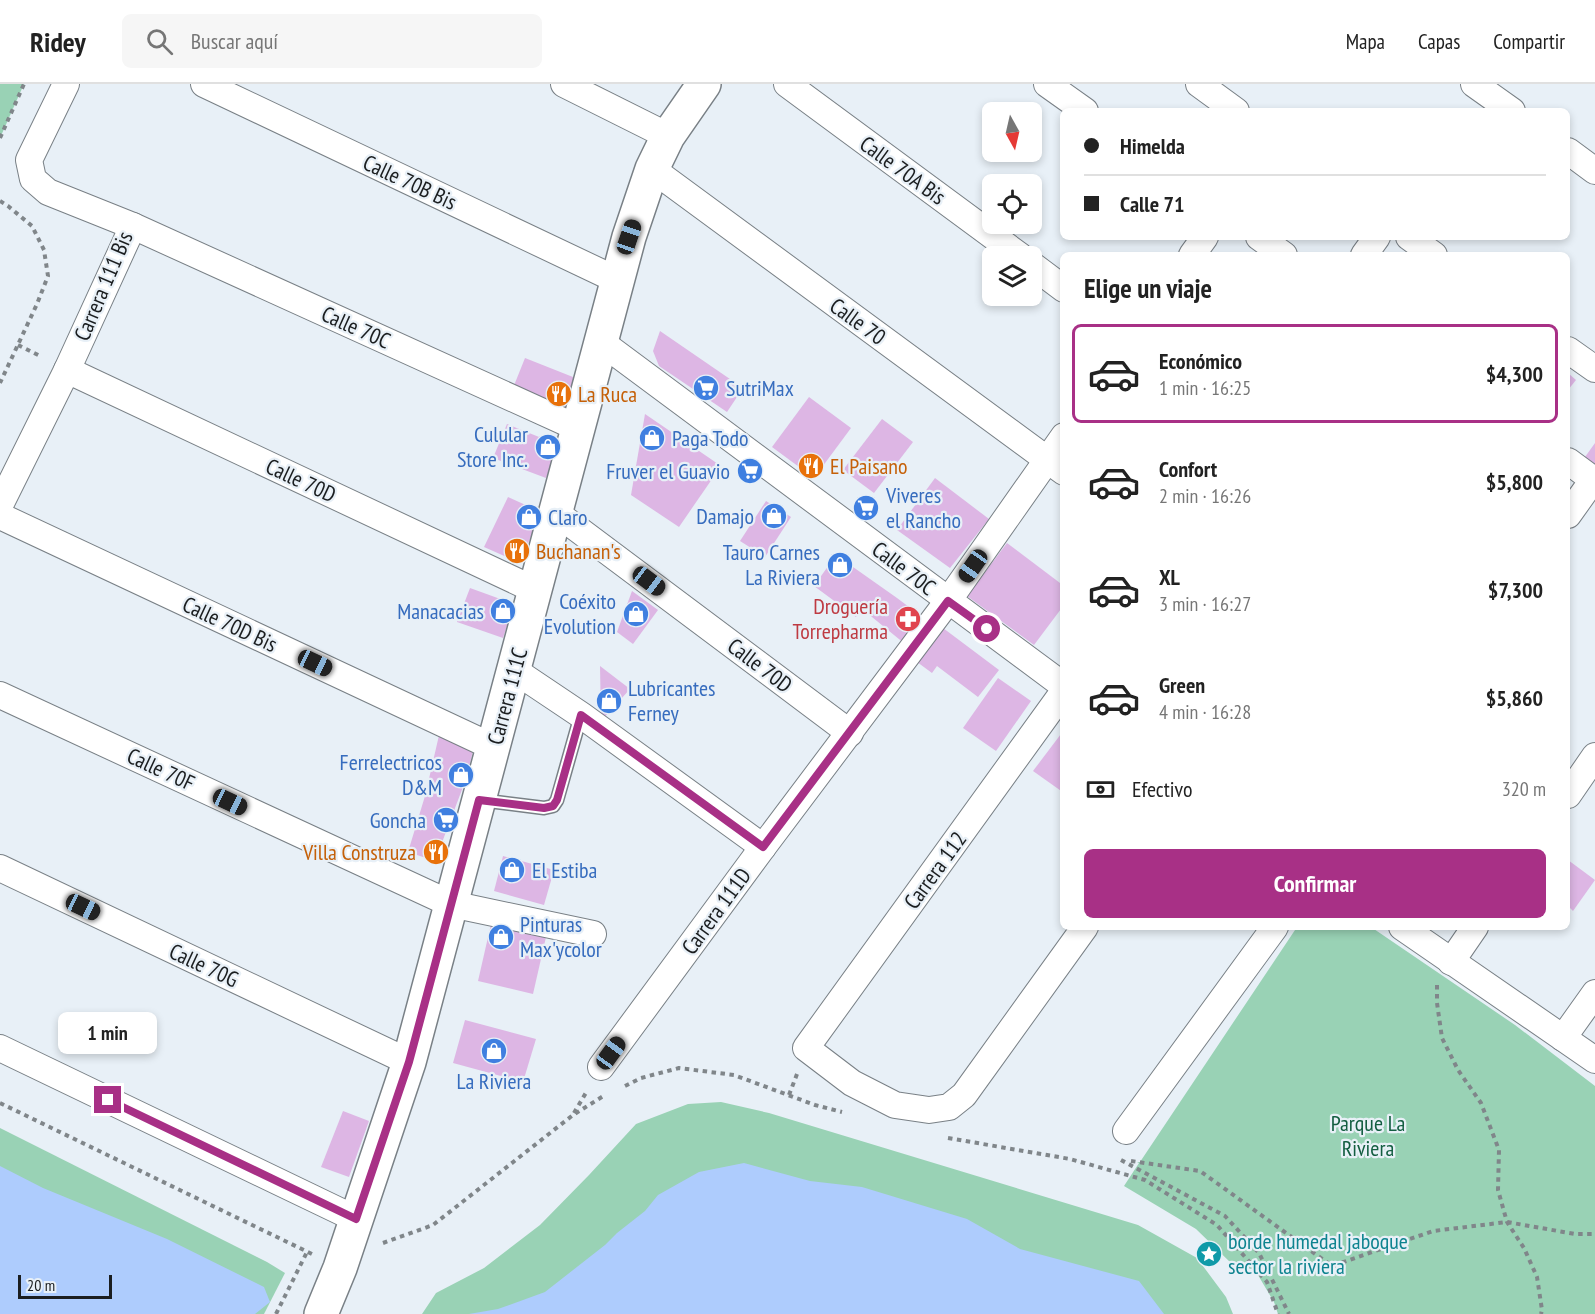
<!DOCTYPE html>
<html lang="es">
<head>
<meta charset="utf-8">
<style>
	body { margin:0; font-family:"PT Sans Narrow",sans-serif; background:#f6f6f6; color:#222; height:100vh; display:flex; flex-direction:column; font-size:22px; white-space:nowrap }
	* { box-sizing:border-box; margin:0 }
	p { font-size:20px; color:#767676 }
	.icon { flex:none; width:33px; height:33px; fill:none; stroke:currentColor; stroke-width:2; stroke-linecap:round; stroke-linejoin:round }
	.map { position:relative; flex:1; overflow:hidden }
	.details { position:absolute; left:1060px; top:168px; width:510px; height:678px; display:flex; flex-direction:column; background:#fff; border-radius:9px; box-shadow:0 3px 9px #0003 }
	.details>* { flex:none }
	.banner { position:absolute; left:1060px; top:24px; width:510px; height:132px; border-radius:9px; box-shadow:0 3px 9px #0003; display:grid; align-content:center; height:132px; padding:0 24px; background:#fff }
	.needle { width:39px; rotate:172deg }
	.buttons { position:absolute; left:982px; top:18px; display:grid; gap:12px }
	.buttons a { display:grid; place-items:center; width:60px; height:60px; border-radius:9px; background:#fff; box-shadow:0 3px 9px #0003; font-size:30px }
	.scale { position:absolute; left:18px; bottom:15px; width:94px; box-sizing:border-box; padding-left:6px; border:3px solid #1b1e20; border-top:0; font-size:16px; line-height:21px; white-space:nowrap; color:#1b1e20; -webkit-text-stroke:4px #e8f0f7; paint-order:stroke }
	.end { position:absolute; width:27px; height:27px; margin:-14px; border:8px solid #a83086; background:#fff; box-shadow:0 0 0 3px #fff }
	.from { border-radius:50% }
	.bubble { position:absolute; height:42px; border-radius:9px; background:#fff; box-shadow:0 3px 9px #0003; font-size:20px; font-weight:600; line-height:42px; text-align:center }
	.car { position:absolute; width:18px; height:36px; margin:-18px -9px; border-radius:8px; box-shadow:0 0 4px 2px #0007; background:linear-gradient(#222 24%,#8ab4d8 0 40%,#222 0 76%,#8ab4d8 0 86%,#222 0) }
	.banner b { display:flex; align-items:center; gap:21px; height:57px; font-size:22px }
	.banner b+b { border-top:2px solid #e0e0e0 }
	.banner i { width:15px; height:15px; background:#222 }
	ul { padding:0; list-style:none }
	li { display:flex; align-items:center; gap:18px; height:99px; margin:0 12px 9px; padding:0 12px; border:3px solid transparent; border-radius:9px }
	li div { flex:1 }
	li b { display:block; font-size:22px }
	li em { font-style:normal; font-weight:600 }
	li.active { border-color:#a83086 }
	li>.icon { width:54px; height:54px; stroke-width:1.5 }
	h2 { padding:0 24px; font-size:27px; line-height:72px }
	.pay { display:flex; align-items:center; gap:15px; height:66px; padding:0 24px; font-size:22px }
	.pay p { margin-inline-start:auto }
	.action { display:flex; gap:12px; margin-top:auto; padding:12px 24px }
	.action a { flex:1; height:69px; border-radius:9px; background:#a83086; color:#fff; font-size:24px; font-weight:600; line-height:69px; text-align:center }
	header { display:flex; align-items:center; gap:36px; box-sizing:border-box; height:84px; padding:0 30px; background:#fff; border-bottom:2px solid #e0e0e0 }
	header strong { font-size:28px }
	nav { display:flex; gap:33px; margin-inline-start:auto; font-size:21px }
	.search { width:420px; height:54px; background:#f6f6f6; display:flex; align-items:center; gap:15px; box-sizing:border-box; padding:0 21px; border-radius:9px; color:#767676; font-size:22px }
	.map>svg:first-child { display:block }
</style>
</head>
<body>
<header>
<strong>Ridey</strong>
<div class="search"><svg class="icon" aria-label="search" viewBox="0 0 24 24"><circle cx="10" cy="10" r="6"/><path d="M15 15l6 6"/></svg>Buscar aquí</div>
<nav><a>Mapa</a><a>Capas</a><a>Compartir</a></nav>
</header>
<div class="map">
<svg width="1595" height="1230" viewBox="0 0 1595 1230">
	<rect width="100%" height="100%" fill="#e8f0f7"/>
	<g fill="#99d2b5">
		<polygon points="0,0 24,0 0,54"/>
		<polygon points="1297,843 1371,843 1515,941 1595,1002 1595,1230 1278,1230 1274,1218 1255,1186 1232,1180 1196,1145 1124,1102 1139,1079 1137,1078 1140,1078"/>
		<polygon points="721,1018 769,1029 1138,1141 1197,1174 1226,1213 1233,1230 422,1230 436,1209 484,1184 540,1141 589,1091 636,1040 688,1020"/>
		<polygon points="0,1044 267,1178 285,1189 264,1230 0,1230"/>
	</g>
	<g fill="#aeccfd">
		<polygon points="744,1079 810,1097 862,1103 967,1135 1020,1165 1139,1197 1164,1230 469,1230 498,1225 545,1208 605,1161 617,1149 645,1127 658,1111 699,1088"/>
		<polygon points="0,1082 43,1104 167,1155 264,1203 270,1218 255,1230 0,1230"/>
	</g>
	<g fill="#ddb6e4">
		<polygon points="660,247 743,304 727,328 659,282 653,267"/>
		<polygon points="525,274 578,295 566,324 513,304"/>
		<polygon points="1568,289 1576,296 1568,306"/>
		<polygon points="809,313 851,344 814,394 772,363"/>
		<polygon points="645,330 721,382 679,443 631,411"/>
		<polygon points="882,335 913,358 874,409 843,386"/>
		<polygon points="507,340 559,361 546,394 493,374"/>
		<polygon points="1595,359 1595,392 1580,380"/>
		<polygon points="935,394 989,435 950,484 897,446"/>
		<polygon points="508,413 541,428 520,479 484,463"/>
		<polygon points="766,417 791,433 765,473 740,457"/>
		<polygon points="1007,459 1064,502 1064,521 1034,561 967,512"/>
		<polygon points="836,471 897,514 925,535 905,560 861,524 856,533 814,502"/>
		<polygon points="470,504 514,520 503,554 457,538"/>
		<polygon points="632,507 658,526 633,560 617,548"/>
		<polygon points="939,541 999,586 978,613 937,582 932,589 913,575"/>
		<polygon points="600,582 630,605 601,637"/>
		<polygon points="998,594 1031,617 996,667 963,644"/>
		<polygon points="1064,646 1064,709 1033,687"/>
		<polygon points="440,647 476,655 466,695 435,777 408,768 425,712"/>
		<polygon points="503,772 554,786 544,821 494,807"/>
		<polygon points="1568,776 1595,796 1573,827 1568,822"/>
		<polygon points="491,840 546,853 533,910 478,897"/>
		<polygon points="465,936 536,955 523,998 453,979"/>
		<polygon points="343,1027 369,1037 349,1093 321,1083"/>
	</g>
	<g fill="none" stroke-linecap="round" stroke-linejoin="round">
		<g stroke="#798086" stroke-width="15">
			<polyline id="service" points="480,716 544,724 553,722 557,716 581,631"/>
		</g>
		<g stroke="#798086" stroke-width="28">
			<g id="minor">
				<polyline points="66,0 29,76 33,95 48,108 133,142 578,344"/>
				<polyline points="204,0 617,196"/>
				<polyline points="564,0 668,52"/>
				<polyline points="787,0 1020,172"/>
				<polyline points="1047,0 1085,27"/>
				<polyline points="1199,0 1236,27"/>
				<polyline points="1474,0 1512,27"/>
				<polyline points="1568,67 1595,87"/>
				<polyline points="652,85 1064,388"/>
				<polyline points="1259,153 1284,171"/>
				<polyline points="1409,153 1434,171"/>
				<polyline points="1192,171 1205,153"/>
				<polyline points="1364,171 1377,153"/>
				<polyline points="1032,181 1064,205"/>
				<polyline points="601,258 1064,602"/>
				<polyline points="1568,266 1595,285"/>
				<polyline points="67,286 535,506"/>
				<polyline points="1568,377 1595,397"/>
				<polyline points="0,421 67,286 133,142"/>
				<polyline points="555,428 850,649"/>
				<polyline points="1568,431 1593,396"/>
				<polyline points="0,432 493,663"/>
				<polyline points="514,586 581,631 763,763"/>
				<polyline points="1064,607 806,964 852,999 895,1021 929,1026 949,1023 964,1011 1085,843"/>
				<polyline points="0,611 451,820 593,850"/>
				<polyline points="1568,711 1595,672"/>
				<polyline points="0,784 409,978"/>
				<polyline points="1402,843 1595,976"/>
				<polyline points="1451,878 1475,843"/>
				<polyline points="1563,954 1595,909"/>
				<polyline points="0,964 356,1135"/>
				<polyline points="601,983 763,763 948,517 1064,352"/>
				<polyline points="1126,1047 1275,843"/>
			</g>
		</g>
		<g stroke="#798086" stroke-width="36">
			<polyline id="secondary" points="321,1230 340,1184 409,978 629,153 652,85 668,52 704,0"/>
		</g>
		<g stroke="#80868a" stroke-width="4" stroke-dasharray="4.5 4.5" stroke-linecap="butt">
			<polyline points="0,54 24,0"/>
			<polyline points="0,117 8,122 32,142 44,166 48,192 37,220 0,299"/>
			<polyline points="18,261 42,273"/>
			<polyline points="1437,901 1437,919 1442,954 1458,986 1481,1019 1499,1066 1498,1106 1507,1138 1524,1164 1537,1193 1542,1226 1541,1230"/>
			<polyline points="625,1002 641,994 679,984 734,991 815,1021 842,1028"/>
			<polyline points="789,1011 797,990"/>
			<polyline points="0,1019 312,1170"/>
			<polyline points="574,1029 587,1007"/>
			<polyline points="948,1054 1070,1075 1145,1096 1217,1141 1267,1198 1278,1230"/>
			<polyline points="1121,1076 1225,1132 1259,1169 1289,1230"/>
			<polyline points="1131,1077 1200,1087 1332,1182 1433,1147 1507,1138 1575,1150 1595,1150"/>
			<polyline points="383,1159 433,1141 573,1031 605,1011"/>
			<polyline points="276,1230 307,1168"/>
		</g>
		<use href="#service" stroke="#fff" stroke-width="12"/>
		<use href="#minor" stroke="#fff" stroke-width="26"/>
		<use href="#secondary" stroke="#fff" stroke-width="33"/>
	</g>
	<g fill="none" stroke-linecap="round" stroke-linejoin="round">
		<polyline stroke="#a83086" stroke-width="8" points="108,1016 356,1135 409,978 479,716 544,724 553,722 557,716 581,631 763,763 948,517 987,545"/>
	</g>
	<defs>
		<g id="supermarket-disc" transform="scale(1.35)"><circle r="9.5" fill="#3f7fe0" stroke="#e8f0f7"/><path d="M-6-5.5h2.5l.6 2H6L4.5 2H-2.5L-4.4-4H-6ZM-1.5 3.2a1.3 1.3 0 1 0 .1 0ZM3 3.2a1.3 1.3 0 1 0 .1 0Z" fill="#fff"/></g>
		<g id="restaurant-disc" transform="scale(1.35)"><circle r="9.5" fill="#e8710a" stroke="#e8f0f7"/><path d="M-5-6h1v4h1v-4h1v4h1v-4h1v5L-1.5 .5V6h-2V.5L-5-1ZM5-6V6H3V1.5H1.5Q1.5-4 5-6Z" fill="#fff"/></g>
		<g id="shop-disc" transform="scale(1.35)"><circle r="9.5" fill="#3f7fe0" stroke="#e8f0f7"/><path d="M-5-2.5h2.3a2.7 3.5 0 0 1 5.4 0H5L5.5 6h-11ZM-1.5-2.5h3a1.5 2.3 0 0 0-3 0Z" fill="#fff"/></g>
		<g id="pharmacy-disc" transform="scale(1.35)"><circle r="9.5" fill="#e0444e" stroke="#e8f0f7"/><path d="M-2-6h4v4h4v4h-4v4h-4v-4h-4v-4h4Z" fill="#fff"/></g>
		<g id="sight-disc" transform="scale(1.35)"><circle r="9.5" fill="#0f9aa8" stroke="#e8f0f7"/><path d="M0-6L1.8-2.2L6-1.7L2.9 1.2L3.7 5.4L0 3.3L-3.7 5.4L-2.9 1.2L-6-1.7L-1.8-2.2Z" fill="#fff"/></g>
	</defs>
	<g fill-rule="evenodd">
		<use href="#supermarket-disc" x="706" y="304"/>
		<use href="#restaurant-disc" x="559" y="310"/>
		<use href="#shop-disc" x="652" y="354"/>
		<use href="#shop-disc" x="548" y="363"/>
		<use href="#restaurant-disc" x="811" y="382"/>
		<use href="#supermarket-disc" x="750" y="387"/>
		<use href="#supermarket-disc" x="866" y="424"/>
		<use href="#shop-disc" x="774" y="432"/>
		<use href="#shop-disc" x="529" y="433"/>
		<use href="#restaurant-disc" x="517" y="467"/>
		<use href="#shop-disc" x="840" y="481"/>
		<use href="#shop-disc" x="503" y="527"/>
		<use href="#shop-disc" x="636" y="530"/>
		<use href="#pharmacy-disc" x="908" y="535"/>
		<use href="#shop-disc" x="609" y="617"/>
		<use href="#shop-disc" x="461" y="691"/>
		<use href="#supermarket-disc" x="446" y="736"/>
		<use href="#restaurant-disc" x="436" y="768"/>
		<use href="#shop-disc" x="512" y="786"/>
		<use href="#shop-disc" x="501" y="853"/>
		<use href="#shop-disc" x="494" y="967"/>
		<use href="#sight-disc" x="1209" y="1170"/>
	</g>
	<g text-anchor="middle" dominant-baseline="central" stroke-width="4.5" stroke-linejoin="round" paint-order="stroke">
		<g font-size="22" fill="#1b1e20" stroke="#e8f0f7">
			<text transform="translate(903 86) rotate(36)">Calle 70A Bis</text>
			<text transform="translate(410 98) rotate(25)">Calle 70B Bis</text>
			<text transform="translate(103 202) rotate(-67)">Carrera 111 Bis</text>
			<text transform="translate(858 237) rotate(36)">Calle 70</text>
			<text transform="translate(356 243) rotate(24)">Calle 70C</text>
			<text transform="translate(301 396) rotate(25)">Calle 70D</text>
			<text transform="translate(904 484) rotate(37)">Calle 70C</text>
			<text transform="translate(230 540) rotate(25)">Calle 70D Bis</text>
			<text transform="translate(760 581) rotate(37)">Calle 70D</text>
			<text transform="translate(507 612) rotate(-75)">Carrera 111C</text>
			<text transform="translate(161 685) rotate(25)">Calle 70F</text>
			<text transform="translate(935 786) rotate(-54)">Carrera 112</text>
			<text transform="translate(716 827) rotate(-54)">Carrera 111D</text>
			<text transform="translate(204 881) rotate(25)">Calle 70G</text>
		</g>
		<g font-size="22" fill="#366cbe" stroke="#e8f0f7" text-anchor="end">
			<text x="726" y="304" text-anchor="start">SutriMax</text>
			<text x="528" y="350">Culular<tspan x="528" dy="25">Store Inc.</tspan></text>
			<text x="672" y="354" text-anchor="start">Paga Todo</text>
			<text x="730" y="387">Fruver el Guavio</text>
			<text x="886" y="411" text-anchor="start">Viveres<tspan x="886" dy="25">el Rancho</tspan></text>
			<text x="754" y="432">Damajo</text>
			<text x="548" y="433" text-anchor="start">Claro</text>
			<text x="820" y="468">Tauro Carnes<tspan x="820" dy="25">La Riviera</tspan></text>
			<text x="616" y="517">Coéxito<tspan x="616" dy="25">Evolution</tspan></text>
			<text x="484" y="527">Manacacias</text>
			<text x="628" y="604" text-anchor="start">Lubricantes<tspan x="628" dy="25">Ferney</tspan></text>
			<text x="442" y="678">Ferrelectricos<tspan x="442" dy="25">D&amp;M</tspan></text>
			<text x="426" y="736">Goncha</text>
			<text x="532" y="786" text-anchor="start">El Estiba</text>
			<text x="520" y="840" text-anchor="start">Pinturas<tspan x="520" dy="25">Max'ycolor</tspan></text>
			<text x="494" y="997" text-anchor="middle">La Riviera</text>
		</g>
		<g font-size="22" fill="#c56008" stroke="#e8f0f7" text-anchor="start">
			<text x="578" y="310">La Ruca</text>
			<text x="830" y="382">El Paisano</text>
			<text x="536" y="467">Buchanan's</text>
			<text x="416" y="768" text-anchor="end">Villa Construza</text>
		</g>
		<g font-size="22" fill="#be3a42" stroke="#e8f0f7" text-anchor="end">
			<text x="888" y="522">Droguería<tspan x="888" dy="25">Torrepharma</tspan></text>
		</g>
		<g font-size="22" fill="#135e41" stroke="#e8f0f7">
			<text x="1368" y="1039">Parque La<tspan x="1368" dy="25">Riviera</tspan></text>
		</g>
		<g font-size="22" fill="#0d838f" stroke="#e8f0f7" text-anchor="start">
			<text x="1228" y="1157">borde humedal jaboque<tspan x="1228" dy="25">sector la riviera</tspan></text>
		</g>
	</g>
</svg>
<div class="buttons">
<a><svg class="needle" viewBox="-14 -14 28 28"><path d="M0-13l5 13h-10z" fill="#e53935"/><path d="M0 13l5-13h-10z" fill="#767676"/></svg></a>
<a><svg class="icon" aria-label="locate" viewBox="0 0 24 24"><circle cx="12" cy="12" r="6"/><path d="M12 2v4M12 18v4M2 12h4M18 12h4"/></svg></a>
<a><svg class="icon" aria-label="layers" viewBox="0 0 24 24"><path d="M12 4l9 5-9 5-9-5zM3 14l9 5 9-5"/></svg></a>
</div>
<div class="scale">20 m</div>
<i class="end from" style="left:987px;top:545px"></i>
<i class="end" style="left:108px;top:1016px"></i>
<div class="bubble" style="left:58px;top:928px;width:99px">1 min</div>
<i class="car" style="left:629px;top:153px;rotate:19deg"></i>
<i class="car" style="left:973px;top:482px;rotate:215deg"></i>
<i class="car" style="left:649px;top:497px;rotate:127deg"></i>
<i class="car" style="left:315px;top:579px;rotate:115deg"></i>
<i class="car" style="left:230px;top:718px;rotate:115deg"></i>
<i class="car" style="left:83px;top:823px;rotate:115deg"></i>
<i class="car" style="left:611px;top:969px;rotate:36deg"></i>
<div class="banner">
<b><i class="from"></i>Himelda</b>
<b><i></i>Calle 71</b>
</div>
<section class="details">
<h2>Elige un viaje</h2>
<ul>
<li class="active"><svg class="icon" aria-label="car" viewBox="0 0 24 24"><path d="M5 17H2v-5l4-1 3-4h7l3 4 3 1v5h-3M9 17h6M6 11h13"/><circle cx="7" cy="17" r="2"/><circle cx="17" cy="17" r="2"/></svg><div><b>Económico</b><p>1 min · 16:25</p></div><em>$4,300</em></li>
<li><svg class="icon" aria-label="car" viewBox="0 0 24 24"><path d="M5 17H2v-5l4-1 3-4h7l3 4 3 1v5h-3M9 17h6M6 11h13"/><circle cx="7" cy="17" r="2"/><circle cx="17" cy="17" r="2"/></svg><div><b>Confort</b><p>2 min · 16:26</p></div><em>$5,800</em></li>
<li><svg class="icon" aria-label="car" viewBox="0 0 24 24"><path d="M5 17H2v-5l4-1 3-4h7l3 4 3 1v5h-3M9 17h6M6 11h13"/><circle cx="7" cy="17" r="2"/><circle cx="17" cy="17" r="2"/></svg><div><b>XL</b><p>3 min · 16:27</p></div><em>$7,300</em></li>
<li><svg class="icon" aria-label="car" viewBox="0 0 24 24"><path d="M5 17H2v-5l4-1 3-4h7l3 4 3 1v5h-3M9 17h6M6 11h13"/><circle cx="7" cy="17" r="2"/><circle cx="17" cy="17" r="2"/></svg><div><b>Green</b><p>4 min · 16:28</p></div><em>$5,860</em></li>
</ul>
<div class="pay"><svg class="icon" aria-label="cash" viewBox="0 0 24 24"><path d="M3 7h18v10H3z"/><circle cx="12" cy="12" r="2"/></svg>Efectivo<p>320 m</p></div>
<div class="action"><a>Confirmar</a></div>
</section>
</div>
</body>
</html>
